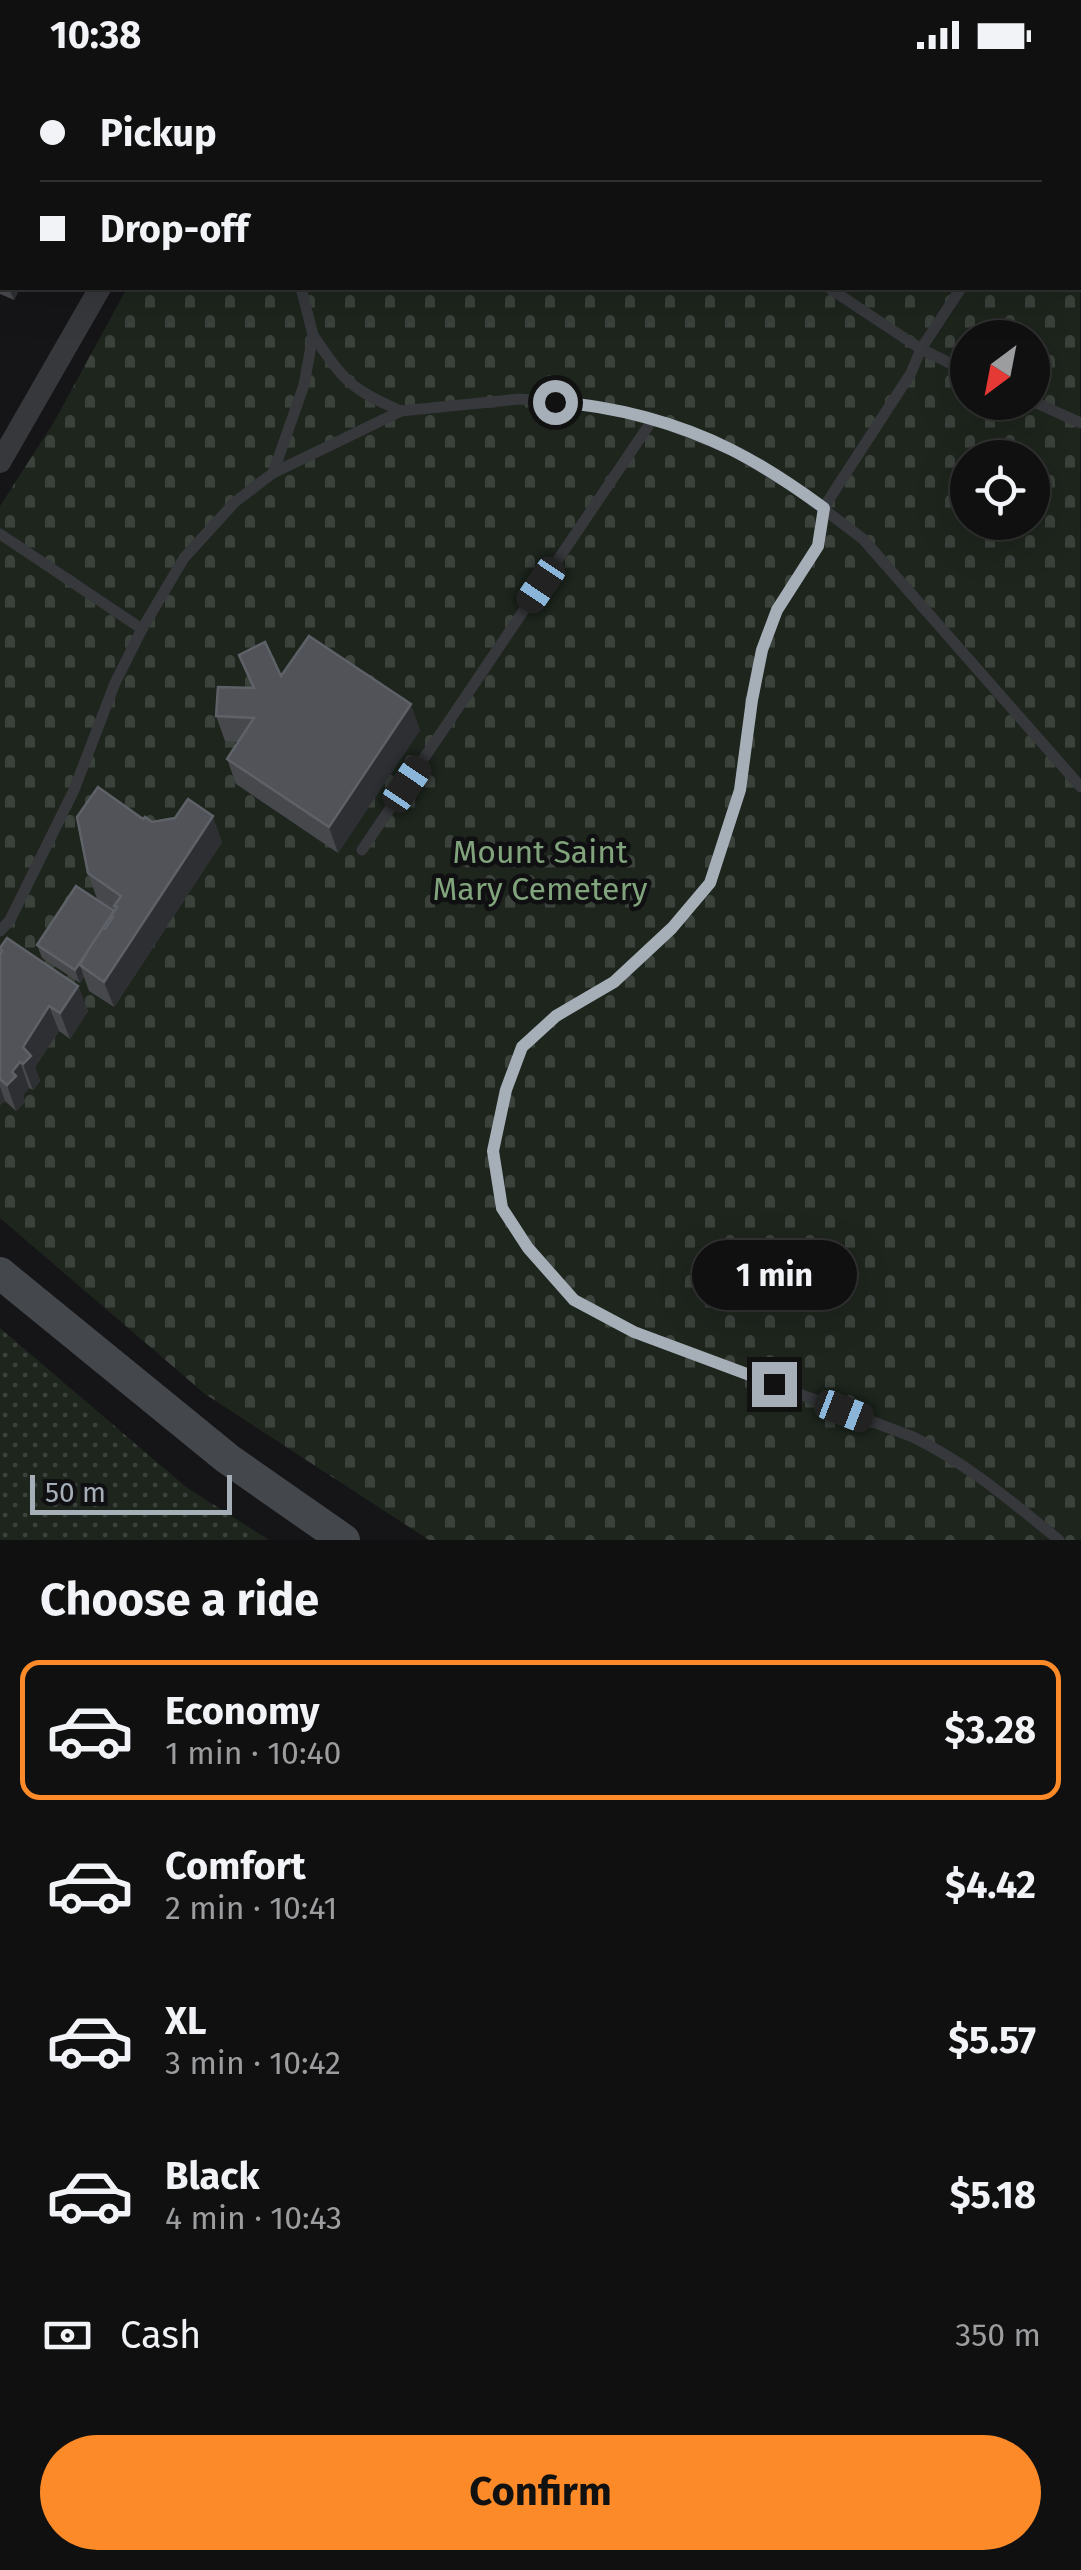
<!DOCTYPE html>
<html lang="en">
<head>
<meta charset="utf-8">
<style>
	body { margin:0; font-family:"Fira Sans",sans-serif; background:#19191a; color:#f1f3f6; height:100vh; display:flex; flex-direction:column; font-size:38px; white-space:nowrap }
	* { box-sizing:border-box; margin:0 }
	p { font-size:32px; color:#9c9d9f }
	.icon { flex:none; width:55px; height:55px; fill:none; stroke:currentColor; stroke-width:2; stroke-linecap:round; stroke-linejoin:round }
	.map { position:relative; height:1470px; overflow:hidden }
	.details { display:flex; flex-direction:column; background:#101011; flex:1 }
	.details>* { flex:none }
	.hud { position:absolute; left:0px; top:0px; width:1082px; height:220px; box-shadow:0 10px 40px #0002,0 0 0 2px #303031; display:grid; align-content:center; height:220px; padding:0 40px; background:#101011 }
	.needle { width:65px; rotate:212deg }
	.tools { position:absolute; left:950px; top:250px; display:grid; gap:20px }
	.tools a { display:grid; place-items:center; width:100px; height:100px; border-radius:50%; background:#101011; box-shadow:0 10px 40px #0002,0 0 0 2px #303031; font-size:50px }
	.scale { position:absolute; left:30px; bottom:25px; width:202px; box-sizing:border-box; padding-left:10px; border:5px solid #a6afb8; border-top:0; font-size:28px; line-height:35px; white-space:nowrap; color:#a6afb8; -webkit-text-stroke:8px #101012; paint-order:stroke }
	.end { position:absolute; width:45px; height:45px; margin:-22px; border:12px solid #a6afb8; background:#111; box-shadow:0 0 0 5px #111 }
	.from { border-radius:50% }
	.bubble { position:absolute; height:70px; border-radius:35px; background:#101011; box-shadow:0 10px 40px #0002,0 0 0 2px #303031; font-size:32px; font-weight:700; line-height:70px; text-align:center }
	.car { position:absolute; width:30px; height:60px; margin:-30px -15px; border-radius:12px; box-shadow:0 0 8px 2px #0007; background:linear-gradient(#222 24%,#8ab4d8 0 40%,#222 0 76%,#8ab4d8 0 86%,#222 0) }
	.hud b { display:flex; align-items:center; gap:35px; height:95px; font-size:38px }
	.hud b+b { border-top:2px solid #303031 }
	.hud i { width:25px; height:25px; background:#f1f3f6 }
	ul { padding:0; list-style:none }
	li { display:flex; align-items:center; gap:30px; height:140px; margin:0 20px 15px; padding:0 20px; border:5px solid transparent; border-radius:20px }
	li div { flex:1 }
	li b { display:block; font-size:38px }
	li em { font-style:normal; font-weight:700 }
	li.selected { border-color:#fc8a28 }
	li>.icon { width:90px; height:90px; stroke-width:1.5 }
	h2 { padding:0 40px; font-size:45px; line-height:120px }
	.pay { display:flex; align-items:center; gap:25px; height:110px; padding:0 40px; font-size:38px }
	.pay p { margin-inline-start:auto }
	.cta { display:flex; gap:20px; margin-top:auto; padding:20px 40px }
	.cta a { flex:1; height:115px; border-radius:60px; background:#fc8a28; color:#111; font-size:40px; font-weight:700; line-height:115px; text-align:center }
	.status { display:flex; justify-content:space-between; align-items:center; height:70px; padding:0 50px; background:#101011; direction:ltr }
	.status svg { height:28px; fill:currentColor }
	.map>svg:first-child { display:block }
</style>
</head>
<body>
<div class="status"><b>10:38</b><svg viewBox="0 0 49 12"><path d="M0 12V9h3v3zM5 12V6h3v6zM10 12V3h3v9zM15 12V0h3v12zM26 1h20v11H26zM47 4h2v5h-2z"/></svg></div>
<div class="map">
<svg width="1081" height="1470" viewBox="0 0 1081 1470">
	<defs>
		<pattern id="grass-dots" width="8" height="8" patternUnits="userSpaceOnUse" patternTransform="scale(2.5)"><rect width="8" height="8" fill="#1d251d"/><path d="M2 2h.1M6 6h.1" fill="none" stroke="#3b423c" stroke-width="1.8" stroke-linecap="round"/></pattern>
		<pattern id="cemetery-stones" width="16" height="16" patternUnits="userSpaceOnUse" patternTransform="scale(2.5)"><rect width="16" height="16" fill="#1d251d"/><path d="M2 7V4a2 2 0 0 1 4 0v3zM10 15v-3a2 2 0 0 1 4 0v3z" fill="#3b423c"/></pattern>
	</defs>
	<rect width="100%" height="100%" fill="#151517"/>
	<polygon fill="url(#grass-dots)" points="0,1258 186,1417 269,1470 0,1470"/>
	<g fill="url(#cemetery-stones)" fill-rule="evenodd">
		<polygon points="173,0 777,0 781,2 172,2"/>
		<path d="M 1080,177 L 1081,1470 L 429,1470 L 205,1324 L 0,1148 L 0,436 L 54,352 L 127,218 L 1080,218 ZM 968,268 L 1032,268 L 1032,332 L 968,332 ZM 968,388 L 1032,388 L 1032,452 L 968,452 Z"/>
	</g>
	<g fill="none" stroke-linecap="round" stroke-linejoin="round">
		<g stroke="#36383c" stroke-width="11">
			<polyline points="586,0 589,2"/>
			<polyline points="318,2 320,0"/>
			<polyline points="829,218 921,279 968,302"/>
			<path d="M 961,218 L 921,279 L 911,303 L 824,437 L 818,476 L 777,541 L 762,580 L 752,630 L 740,720 L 710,813 L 672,857 L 614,912 L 556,946 L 522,977 L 505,1020 L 493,1081 L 502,1139 L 528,1177 L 574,1230 L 635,1262 L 913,1367 C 968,1394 1012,1432 1059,1470"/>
			<path d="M 313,265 C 344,311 350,319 401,341"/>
			<polyline points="1032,331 1081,353"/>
			<polyline points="273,403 304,315 313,265 301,218"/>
			<polyline points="0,464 142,559"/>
			<polyline points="362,780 653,349"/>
			<polyline points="0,861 10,850 74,720 115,613 142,559 184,488 235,432 273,403 401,341 519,329 590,335 653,349 732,380 797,419 863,469 1081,717"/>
		</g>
		<g stroke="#36383c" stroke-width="22">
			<polyline points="144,2 144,0"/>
			<polyline points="973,2 974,0"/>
			<polyline points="0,392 100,218"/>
		</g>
		<polyline stroke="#44474c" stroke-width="32" points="0,1203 228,1389 344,1470"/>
	</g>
	<g fill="#46484c">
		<polygon points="878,0 923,0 923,2 882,2"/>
		<polygon points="0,178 2,179 2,218 20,218 14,230 0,224"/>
		<polygon points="239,585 281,606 420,660 338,783 236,714 227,689 238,672 225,671 216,646 252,618"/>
		<polygon points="175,748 222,772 114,937 89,921 84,907 80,913 42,888 37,875 114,842 115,841 97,829 88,803 143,749 152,752"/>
		<polygon points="0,878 78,916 88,941 70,969 59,961 35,997 40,1011 33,1020 29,1018 23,1025 25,1032 16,1041 5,1031 0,1035"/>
	</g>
	<g fill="#2e2f32">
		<polygon points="910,0 923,0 923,2 909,2"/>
		<polygon points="9,218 20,218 14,230"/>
		<polygon points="411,634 420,660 338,783 329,757"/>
		<polygon points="213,746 222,772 114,937 104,912"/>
		<polygon points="114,841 113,847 111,846 116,859 80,895 84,907 80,913 75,900"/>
		<polygon points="78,916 88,941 70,969 60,943"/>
		<polygon points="49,936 59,961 35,997 40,1011 33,1020 23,994 23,977"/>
		<polygon points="20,992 29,1018 23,1025 25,1032 16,1041 7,1015 12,1002"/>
		<polygon points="0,1016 5,1031 0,1035"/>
	</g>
	<g fill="#515358" stroke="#5e6167" stroke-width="2.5">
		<polygon points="0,0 10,0 10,2 2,2 2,12 0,11"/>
		<polygon points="23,0 85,0 84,2 23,2"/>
		<polygon points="831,0 862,0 866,2 829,2"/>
		<polygon points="893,0 910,0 909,2 896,2"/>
		<polygon points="1018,0 1081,0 1081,3 1080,4 1080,2 1017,2"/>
		<polygon points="0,13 2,15 2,52 1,56"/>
		<polygon points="0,178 2,179 2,214 0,212"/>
		<polygon points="309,566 411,634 329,757 227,689 254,648 216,646 218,617 254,618 239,585 265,572 281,606"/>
		<polygon points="98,717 143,749 145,747 152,752 175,748 188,729 213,746 104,912 80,895 97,864 103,858 105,859 113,847 111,846 117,837 114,836 121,826 88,803 77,747"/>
		<polygon points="76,816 114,841 75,900 37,875"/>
		<polygon points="7,868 78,916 60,943 49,936 23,977 31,986 23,994 20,992 12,1002 16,1006 7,1015 0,1009 0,885 2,881 0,878"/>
	</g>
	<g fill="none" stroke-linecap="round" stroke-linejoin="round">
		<path stroke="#a6afb8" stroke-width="12" d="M 555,332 C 615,336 678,353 732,380 C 764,396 795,417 824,438 L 818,476 L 777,540 L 762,580 L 752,630 L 740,720 L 710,813 L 672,858 L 614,912 L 556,946 L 522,977 L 506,1020 L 493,1081 L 502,1138 L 528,1178 L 574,1230 L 634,1262 L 774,1314"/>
	</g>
	<g text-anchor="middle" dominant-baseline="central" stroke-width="9" stroke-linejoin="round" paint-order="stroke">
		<g font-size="32" fill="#81a47c" stroke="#101012">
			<text x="540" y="782">Mount Saint<tspan x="540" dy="37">Mary Cemetery</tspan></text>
		</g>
	</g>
</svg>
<div class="tools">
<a><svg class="needle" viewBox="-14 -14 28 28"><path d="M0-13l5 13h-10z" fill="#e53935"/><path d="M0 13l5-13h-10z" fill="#9c9d9f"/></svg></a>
<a><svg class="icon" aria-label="locate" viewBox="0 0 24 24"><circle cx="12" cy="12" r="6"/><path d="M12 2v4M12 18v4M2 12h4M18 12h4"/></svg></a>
</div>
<div class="scale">50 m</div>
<i class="end from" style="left:555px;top:332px"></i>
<i class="end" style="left:774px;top:1314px"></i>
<div class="bubble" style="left:692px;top:1170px;width:165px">1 min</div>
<i class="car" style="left:541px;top:515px;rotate:214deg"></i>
<i class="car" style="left:407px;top:714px;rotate:34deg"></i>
<i class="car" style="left:844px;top:1341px;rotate:111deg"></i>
<div class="hud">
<b><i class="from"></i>Pickup</b>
<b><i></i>Drop-off</b>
</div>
</div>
<section class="details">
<h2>Choose a ride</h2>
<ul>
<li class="selected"><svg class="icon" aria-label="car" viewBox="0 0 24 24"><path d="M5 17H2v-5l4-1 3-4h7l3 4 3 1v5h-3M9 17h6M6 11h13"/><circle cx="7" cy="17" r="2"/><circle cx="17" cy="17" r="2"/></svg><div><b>Economy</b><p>1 min · 10:40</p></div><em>$3.28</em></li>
<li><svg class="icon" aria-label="car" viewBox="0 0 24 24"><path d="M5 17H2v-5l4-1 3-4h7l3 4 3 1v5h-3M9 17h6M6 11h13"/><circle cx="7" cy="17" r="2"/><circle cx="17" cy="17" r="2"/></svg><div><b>Comfort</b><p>2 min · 10:41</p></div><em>$4.42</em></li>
<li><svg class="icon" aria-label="car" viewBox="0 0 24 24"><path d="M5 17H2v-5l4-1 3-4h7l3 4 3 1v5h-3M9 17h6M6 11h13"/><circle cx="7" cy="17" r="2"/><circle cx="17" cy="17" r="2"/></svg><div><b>XL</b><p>3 min · 10:42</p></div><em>$5.57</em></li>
<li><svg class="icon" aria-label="car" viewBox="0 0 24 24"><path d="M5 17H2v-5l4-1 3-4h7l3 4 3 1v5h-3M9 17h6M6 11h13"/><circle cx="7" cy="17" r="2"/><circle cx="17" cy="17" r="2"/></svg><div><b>Black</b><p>4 min · 10:43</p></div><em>$5.18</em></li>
</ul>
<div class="pay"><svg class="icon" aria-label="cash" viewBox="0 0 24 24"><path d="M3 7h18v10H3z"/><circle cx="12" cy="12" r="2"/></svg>Cash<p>350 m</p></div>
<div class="cta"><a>Confirm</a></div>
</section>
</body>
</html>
